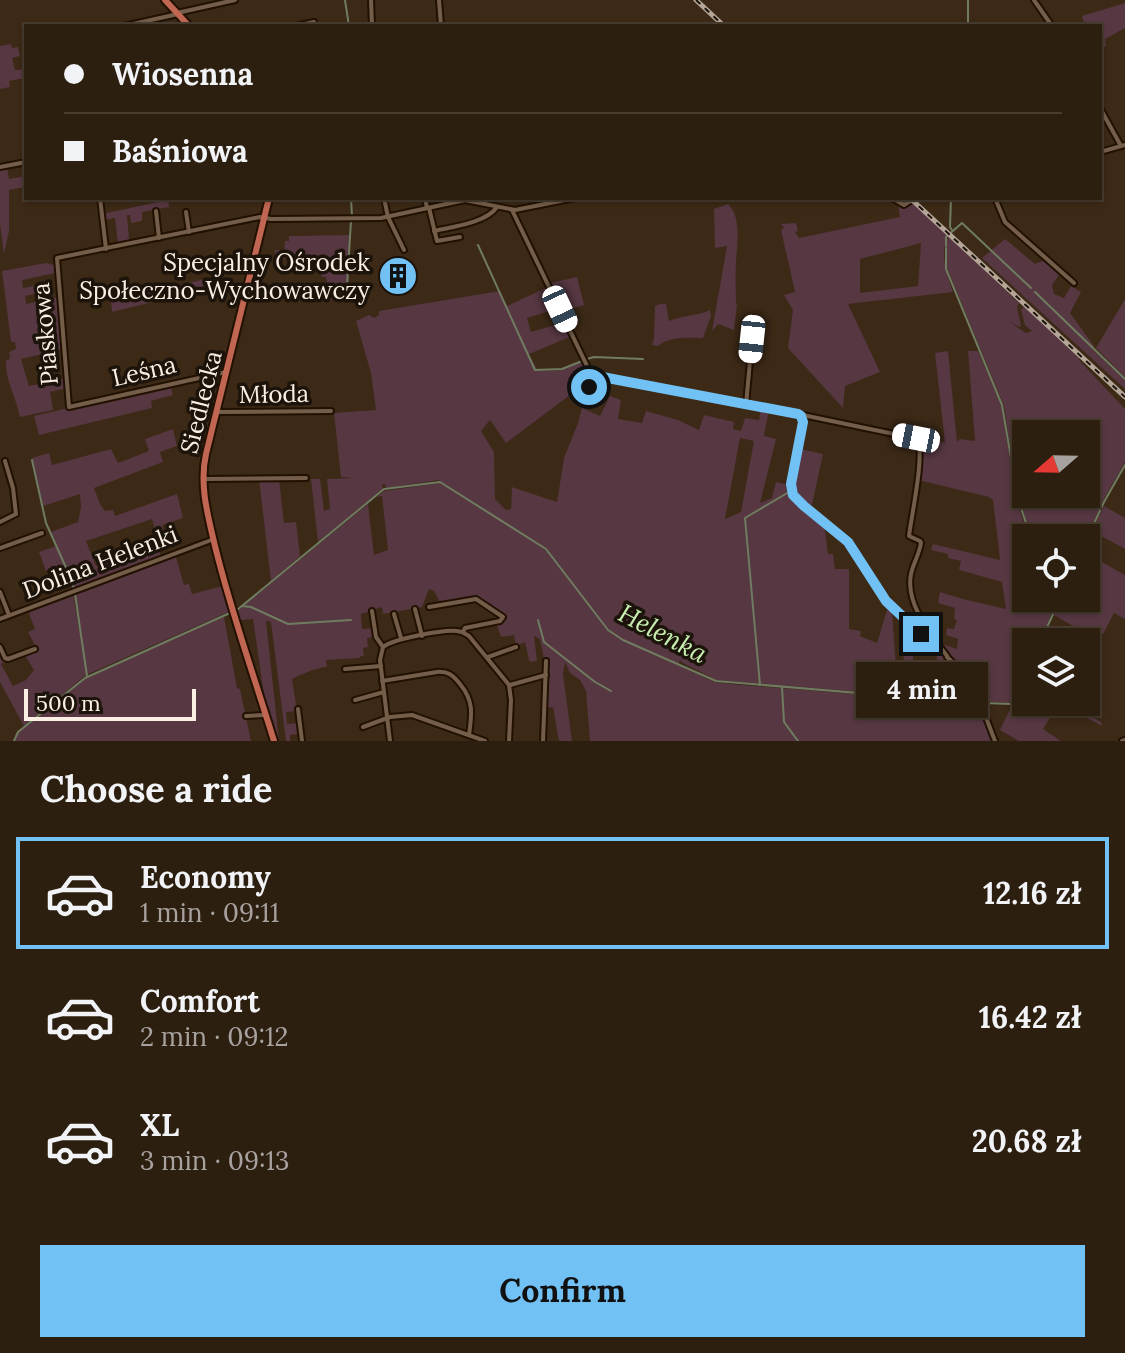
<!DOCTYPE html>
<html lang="en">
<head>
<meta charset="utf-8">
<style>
	body { margin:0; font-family:Lora,serif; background:#392c1e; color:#f1f3f6; height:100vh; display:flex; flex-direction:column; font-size:30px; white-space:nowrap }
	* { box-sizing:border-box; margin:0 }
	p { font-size:26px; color:#a7a29f }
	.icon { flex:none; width:44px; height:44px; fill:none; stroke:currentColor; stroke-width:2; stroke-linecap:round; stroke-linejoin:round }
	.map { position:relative; height:741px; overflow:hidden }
	.panel { display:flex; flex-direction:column; background:#2d1f10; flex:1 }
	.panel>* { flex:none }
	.hud { position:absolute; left:24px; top:24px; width:1078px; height:176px; border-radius:0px; box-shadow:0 2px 6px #0004,0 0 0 2px #483d30; display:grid; align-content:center; height:176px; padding:0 40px; background:#2d1f10 }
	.needle { width:52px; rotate:250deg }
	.buttons { position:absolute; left:1012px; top:420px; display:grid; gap:16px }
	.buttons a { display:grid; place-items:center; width:88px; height:88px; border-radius:0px; background:#2d1f10; box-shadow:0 2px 6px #0004,0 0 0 2px #483d30; font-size:40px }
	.scale { position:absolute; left:24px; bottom:20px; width:172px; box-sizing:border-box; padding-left:8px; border:4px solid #fbeee3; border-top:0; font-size:22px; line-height:28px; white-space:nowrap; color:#fbeee3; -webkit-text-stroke:6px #1c140b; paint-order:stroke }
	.end { position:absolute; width:36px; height:36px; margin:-18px; border:10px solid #71c1f4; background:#111; box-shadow:0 0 0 4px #111 }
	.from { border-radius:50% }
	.bubble { position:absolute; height:56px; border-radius:0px; background:#2d1f10; box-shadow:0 2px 6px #0004,0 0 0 2px #483d30; font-size:26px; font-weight:700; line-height:56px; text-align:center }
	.car { position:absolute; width:24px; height:48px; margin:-24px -12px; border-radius:10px; box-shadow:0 0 6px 2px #0007; background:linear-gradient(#fff 24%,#345 0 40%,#fff 0 76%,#345 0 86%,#fff 0) }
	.hud b { display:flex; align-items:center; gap:28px; height:76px; font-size:30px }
	.hud b+b { border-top:2px solid #483d30 }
	.hud i { width:20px; height:20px; background:#f1f3f6 }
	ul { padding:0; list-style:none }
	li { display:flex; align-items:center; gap:24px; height:112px; margin:0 16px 12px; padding:0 24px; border:4px solid transparent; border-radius:0px }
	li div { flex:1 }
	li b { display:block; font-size:30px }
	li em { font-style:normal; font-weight:700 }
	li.on { border-color:#71c1f4 }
	li>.icon { width:72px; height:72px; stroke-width:1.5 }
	h2 { padding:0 40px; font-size:36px; line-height:96px }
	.action { display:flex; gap:16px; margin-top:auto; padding:16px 40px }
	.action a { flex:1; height:92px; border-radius:0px; background:#71c1f4; color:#111; font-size:32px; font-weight:700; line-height:92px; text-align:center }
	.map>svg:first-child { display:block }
</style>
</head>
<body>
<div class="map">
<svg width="1125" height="741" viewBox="0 0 1125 741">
	<rect width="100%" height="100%" fill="#3c2916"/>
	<g fill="#563742" fill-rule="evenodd">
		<polygon points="1125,3 1125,28 1105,39 1106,46 1100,48 1100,26 1085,26 1082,16"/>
		<polygon points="11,44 12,48 18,47 20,56 12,58 15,70 26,69 25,78 9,81 10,87 0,89 0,46"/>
		<polygon points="7,167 9,179 26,176 26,187 9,190 9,231 4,254 0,224 0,169"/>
		<polygon points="168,200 169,207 142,212 142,221 131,223 130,215 127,215 129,240 128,242 118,244 115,218 103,220 102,214"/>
		<path d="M 912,202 L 948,234 C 940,253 946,273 953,292 L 848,304 L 880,372 L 845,386 L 843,408 L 788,348 L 793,310 L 784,295 L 795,292 L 781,230 L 784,228 L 781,224 L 796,223 L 798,231 L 795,232 L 799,238 L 900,217 L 898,204 L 904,207 ZM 921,243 L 918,286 L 860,293 L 860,259 Z"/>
		<path d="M 728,204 C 742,218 737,244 736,262 C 735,276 736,289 736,303 L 737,305 L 734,330 L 718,324 L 712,331 L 727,246 L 715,248 L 714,209 Z"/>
		<polygon points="350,235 350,258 361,257 358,272 349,273 348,285 336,284 341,298 335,300 309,301 308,293 329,292 326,277 322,277 314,258 275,259 275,250 284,250 285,241 289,241 289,236"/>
		<path d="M 949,237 L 1019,303 L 1017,307 L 1021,326 L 1020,327 L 1010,322 L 1026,333 L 1032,331 L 1025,325 L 1021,310 L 1024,306 L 1080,357 L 1079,360 L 1125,409 L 1125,462 L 1105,497 L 1086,539 L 1033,538 L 1018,499 L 1004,406 L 947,268 L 947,239 ZM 1026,434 L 1086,434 L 1086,494 L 1026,494 Z"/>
		<polygon points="1005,239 1035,264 1047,259 1061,272 1052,285 1054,294 1064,298 1071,286 1081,292 1070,313 1094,346 1092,349 1125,380 1125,389 982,258"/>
		<path d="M 46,263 L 54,265 L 55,273 L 22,280 L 23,288 L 39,285 L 40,293 L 25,296 L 26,304 L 58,297 L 61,340 L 60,341 L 60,350 L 21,359 L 29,386 L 66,378 L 67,388 L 50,392 L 53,410 L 20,417 C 16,396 5,381 6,360 L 10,359 L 9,352 L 16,349 L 15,342 L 11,342 L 2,271 Z"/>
		<polygon points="577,277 584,305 563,311 550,283"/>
		<polygon points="205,279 202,290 112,312 111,301"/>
		<path d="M 548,287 L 559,308 L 527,318 L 531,332 L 565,322 L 572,336 L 529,354 L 538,371 L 562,370 L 583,361 L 590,374 L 590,380 L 506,443 L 490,420 L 481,431 L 494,452 L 495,499 L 506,510 L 511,509 L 512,487 L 557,502 L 564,458 L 578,423 L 582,408 L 600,416 L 610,396 L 621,400 L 618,419 L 642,423 L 646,411 L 678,420 L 699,430 L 704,415 L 734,422 L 733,429 L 741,431 L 745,418 L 759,420 L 761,408 L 769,410 L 764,436 L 776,439 L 760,503 L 772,498 L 776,482 L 789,485 C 792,504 809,512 824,523 L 828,554 L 833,554 L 835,569 L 849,569 L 849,629 L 861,631 L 860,636 L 877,643 L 888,607 L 892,611 L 898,695 L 716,680 L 681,662 L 680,660 L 678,665 L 714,682 L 731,684 L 980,704 L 994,741 L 590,741 L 586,691 L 580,680 L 570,673 L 565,662 L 563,674 L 572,741 L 559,741 L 553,707 L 546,708 L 549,659 L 544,659 L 540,639 L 534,636 L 537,661 L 531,662 L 529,660 L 525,642 L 516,646 L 514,635 L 501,637 L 497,625 L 503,622 L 504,614 L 475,597 L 441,604 L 434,591 L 429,589 L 422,607 L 383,614 L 382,607 L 361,614 L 362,629 L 374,628 L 375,637 L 367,638 L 368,647 L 363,648 L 364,656 L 360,656 L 360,658 L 326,660 L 327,667 C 319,667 299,675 292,679 L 297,711 L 286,712 L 287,724 L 298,723 L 300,734 L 290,735 L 290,741 L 286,741 L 271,622 L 266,621 L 279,741 L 277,741 L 265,702 L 253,619 L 241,620 L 237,611 L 368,504 L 374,555 L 388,550 L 382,496 L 377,497 L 384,491 L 440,483 L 439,480 L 386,488 L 385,484 L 382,484 L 383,489 L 318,542 L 311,479 L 320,479 L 324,511 L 330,509 L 327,479 L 355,478 L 341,477 L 334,413 L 376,410 L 371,373 L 356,321 L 369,315 L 374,318 L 379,315 L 379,311 L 500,291 L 507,306 ZM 740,438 L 754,441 L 741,512 L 725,519 Z"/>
		<polygon points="1125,299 1125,377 1096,348"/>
		<path d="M 660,304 L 666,304 L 669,321 C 683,315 698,316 710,310 L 711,316 L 703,338 C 686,338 671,336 658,346 L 652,345 L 654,339 L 655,306 Z"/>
		<polygon points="948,351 957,442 960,439 975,441 968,351 978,351 1002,406 1016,499 1029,538 1026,538 1026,598 1051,598 1055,607 1039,642 1026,642 1026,670 1009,703 982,701 972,677 948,655 939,643 957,649 958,639 946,635 947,628 954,629 957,620 954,619 955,608 938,603 940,592 963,599 1006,609 1002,582 959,570 961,561 948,558 948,554 931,550 933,544 1000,560 993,500 989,497 918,480 920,436 945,443 935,353"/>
		<polygon points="170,384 173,395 151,401 152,408 39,435 34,416"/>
		<path d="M 173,429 L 177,446 L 160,452 L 163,462 L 94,488 L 100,504 L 105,511 L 113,510 L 115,516 L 177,494 L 183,518 L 162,525 L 167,543 L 158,547 L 161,557 L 73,590 L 63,565 L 46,571 L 39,552 L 56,546 L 51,532 L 78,522 L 81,507 L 80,494 L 43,506 L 32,458 L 49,453 L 52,465 L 111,449 L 118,463 L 149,451 L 145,439 ZM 152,519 L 159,543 L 96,566 L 86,541 Z"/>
		<path d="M 800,449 L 823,454 L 811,509 C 784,488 794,479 800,449 Z"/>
		<polygon points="259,479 279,479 284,523 296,522 300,556 271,581"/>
		<polygon points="1104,506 1125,518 1125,549 1092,531"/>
		<polygon points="1086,553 1125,575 1125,619 1114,613 1103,634 1096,631 1092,637 1054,615 1058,606 1055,598 1086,598"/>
		<polygon points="175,554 184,585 189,584 192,594 223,586 231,611 86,675 24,726 0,682 0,650 6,661 1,664 13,686 26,680 34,670 24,654 37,649 28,632 35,629 28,611 73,593 80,634 75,592"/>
		<polygon points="224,617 237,688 240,689 251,741 15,741 18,733 87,677"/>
		<polygon points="901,619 911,627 916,697 906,695"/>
		<polygon points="936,649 971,681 979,701 941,698"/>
		<polygon points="1025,679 1026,702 1066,702 1101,722 1102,726 1059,703 1043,729 1061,741 1019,741 1000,730"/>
	</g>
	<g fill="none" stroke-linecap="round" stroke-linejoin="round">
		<g stroke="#707c60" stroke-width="2">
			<polyline points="345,0 349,26"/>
			<polyline points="968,26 968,0"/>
			<polyline points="951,198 950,227 952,230"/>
			<polyline points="273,217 292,217"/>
			<polyline points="350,217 352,217 351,198"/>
			<polyline points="272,221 351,221 347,286"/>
			<polyline points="478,245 535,370 562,369 582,361"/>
			<polyline points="946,246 946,237 962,223 1031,288"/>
			<polyline points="946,248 946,269 1002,405 1018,499 1031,538"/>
			<polyline points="1035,292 1125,379"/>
			<polyline points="587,359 594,357 643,359"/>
			<polyline points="32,460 46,523 72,581 74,589"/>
			<polyline points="1086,541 1104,502 1125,465"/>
			<polyline points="75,594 87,676"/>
			<polyline points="242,606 251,607 288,624 351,620"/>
			<polyline points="237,610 384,489 440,482 546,549 608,630 623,640 716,681 977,703"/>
			<polyline points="538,620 544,642 595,682 611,691"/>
			<polyline points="1040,642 1056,608 1054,598"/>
			<polyline points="760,685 745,518 789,492"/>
			<polyline points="782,687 784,722 798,741"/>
			<polyline points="985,703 1011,704 1026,673"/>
			<polyline points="14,741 18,732 85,678 230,613"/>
		</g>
		<g stroke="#221101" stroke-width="8">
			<g id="minor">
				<polyline points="371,0 372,26"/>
				<polyline points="439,0 441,26"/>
				<polyline points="1034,0 1052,26"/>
				<polyline points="177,13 235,0"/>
				<polyline points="124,26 178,14"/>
				<polyline points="296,26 314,22"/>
				<polyline points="1100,108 1121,146"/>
				<polyline points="1100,152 1125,145"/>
				<polyline points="0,167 26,162"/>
				<polyline points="100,198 106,249"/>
				<polyline points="384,198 388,217 404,250"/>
				<polyline points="425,198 427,208"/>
				<polyline points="892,198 904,205 915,198"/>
				<polyline points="995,198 1005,222 1074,283"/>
				<polyline points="429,208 437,241 460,237"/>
				<path d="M 512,210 L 590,372 L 593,375 L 798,414 L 918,439 C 924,460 912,512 909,536 L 920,541 L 921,543 C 919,555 913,564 911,574 C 905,604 931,634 947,656"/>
				<polyline points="156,211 159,238"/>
				<polyline points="186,212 189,232"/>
				<path d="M 434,231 C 452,227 486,223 497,207"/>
				<polyline points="226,372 69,407 57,258 260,217 271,219 381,218 465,200 515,210 575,198"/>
				<polyline points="583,403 592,373"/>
				<polyline points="746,405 752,339"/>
				<polyline points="217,412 331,411"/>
				<polyline points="801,416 803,422 791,484 795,498 850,543 886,601 940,651"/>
				<polyline points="205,479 306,478"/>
				<polyline points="0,522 16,514 13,488 5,461"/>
				<polyline points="0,548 42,533"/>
				<polyline points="0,592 9,615"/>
				<polyline points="429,607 476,599 503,617 500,621 465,628 463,632"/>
				<polyline points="415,609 422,636"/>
				<polyline points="372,611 376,637 383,647 380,660 390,741"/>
				<polyline points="394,614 401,638"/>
				<polyline points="0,619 214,539"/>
				<polyline points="0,647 5,658 8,659 35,649"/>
				<path d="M 383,647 C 393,639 444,629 457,631 C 464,632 464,633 469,636 L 509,685 L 511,700 L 509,741"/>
				<polyline points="488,657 516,647"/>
				<polyline points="947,657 972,681 995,741"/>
				<polyline points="345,669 381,666"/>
				<path d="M 382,681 L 437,672 C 448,671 453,675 460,684 C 474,701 472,714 469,735"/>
				<polyline points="510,685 546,675"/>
				<polyline points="355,700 384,692"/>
				<polyline points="298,709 302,741"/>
				<polyline points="246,716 266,715"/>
				<polyline points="363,727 390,717 412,715 485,741"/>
				<polyline points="543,741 546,661"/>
				<polyline points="1122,741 1125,740"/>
			</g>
		</g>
		<g stroke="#221101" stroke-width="10">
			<g id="major">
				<polyline points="165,0 189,26"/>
				<path d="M 269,198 L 206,454 C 199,485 208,516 215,546 C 231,612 254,676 274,741"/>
			</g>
		</g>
		<use href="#minor" stroke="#745e4a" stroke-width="4"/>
		<use href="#major" stroke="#c06652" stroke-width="6"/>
		<g stroke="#b4a597" stroke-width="5">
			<g id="rail">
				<polyline points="696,0 724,26"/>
				<polyline points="910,198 1125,397"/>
			</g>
		</g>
		<use href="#rail" stroke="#1c140b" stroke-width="2" stroke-dasharray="6" stroke-linecap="butt"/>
	</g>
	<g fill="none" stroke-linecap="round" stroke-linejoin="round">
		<polyline stroke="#71c1f4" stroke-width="10" points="589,387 592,373 597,376 798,414 801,416 803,422 791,484 793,495 804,506 848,542 886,601 921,634"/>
	</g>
	<defs>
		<g id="building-disc" transform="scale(2)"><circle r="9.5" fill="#71c1f4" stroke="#1c140b"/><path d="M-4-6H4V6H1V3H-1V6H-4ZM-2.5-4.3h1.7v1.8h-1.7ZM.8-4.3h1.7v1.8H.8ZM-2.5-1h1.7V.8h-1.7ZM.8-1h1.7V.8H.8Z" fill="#111"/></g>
	</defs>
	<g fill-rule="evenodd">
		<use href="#building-disc" x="398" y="276"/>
	</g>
	<g text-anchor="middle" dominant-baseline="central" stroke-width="7" stroke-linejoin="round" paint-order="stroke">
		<g font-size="24" fill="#fbeee3" stroke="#1c140b" text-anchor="end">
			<text x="370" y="262">Specjalny Ośrodek<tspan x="370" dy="28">Społeczno-Wychowawczy</tspan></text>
		</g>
		<g font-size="24" fill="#fbeee3" stroke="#1c140b">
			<text transform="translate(45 334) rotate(-95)">Piaskowa</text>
			<text transform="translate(144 371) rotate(-13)">Leśna</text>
			<text transform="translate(274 394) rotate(-1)">Młoda</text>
			<text transform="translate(201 402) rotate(-76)">Siedlecka</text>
			<text transform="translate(100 562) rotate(-21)">Dolina Helenki</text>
		</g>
		<g font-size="26" font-style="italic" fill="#c8efb1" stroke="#1c140b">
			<text transform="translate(663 633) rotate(28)">Helenka</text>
		</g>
	</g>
</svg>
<div class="buttons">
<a><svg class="needle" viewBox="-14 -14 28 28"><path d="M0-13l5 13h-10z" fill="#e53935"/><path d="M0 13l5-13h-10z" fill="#a7a29f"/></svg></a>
<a><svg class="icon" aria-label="locate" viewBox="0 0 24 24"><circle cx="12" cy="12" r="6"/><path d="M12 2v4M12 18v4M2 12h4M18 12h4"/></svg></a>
<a><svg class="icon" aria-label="layers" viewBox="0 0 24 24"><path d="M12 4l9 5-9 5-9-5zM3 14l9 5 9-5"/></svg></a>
</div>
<div class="scale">500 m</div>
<i class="end from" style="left:589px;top:387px"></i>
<i class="end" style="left:921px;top:634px"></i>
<div class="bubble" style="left:856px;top:662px;width:132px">4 min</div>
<i class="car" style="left:560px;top:309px;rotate:155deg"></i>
<i class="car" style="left:752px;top:339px;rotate:186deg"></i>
<i class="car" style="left:916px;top:438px;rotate:281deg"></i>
<div class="hud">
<b><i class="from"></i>Wiosenna</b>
<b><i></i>Baśniowa</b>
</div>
</div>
<section class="panel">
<h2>Choose a ride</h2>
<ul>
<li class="on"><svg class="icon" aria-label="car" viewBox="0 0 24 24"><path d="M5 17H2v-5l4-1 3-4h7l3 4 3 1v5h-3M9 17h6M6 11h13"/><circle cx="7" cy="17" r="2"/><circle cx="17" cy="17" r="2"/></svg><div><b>Economy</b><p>1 min · 09:11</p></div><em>12.16 zł</em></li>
<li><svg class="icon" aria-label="car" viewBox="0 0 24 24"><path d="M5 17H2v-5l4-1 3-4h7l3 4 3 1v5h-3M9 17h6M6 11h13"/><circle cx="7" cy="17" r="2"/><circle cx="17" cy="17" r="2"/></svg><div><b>Comfort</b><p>2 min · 09:12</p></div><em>16.42 zł</em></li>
<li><svg class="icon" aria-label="car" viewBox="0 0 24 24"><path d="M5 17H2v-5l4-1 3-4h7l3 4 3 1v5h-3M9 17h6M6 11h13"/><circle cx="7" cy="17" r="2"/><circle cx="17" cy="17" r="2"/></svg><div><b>XL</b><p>3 min · 09:13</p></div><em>20.68 zł</em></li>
</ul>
<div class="action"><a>Confirm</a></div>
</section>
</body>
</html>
